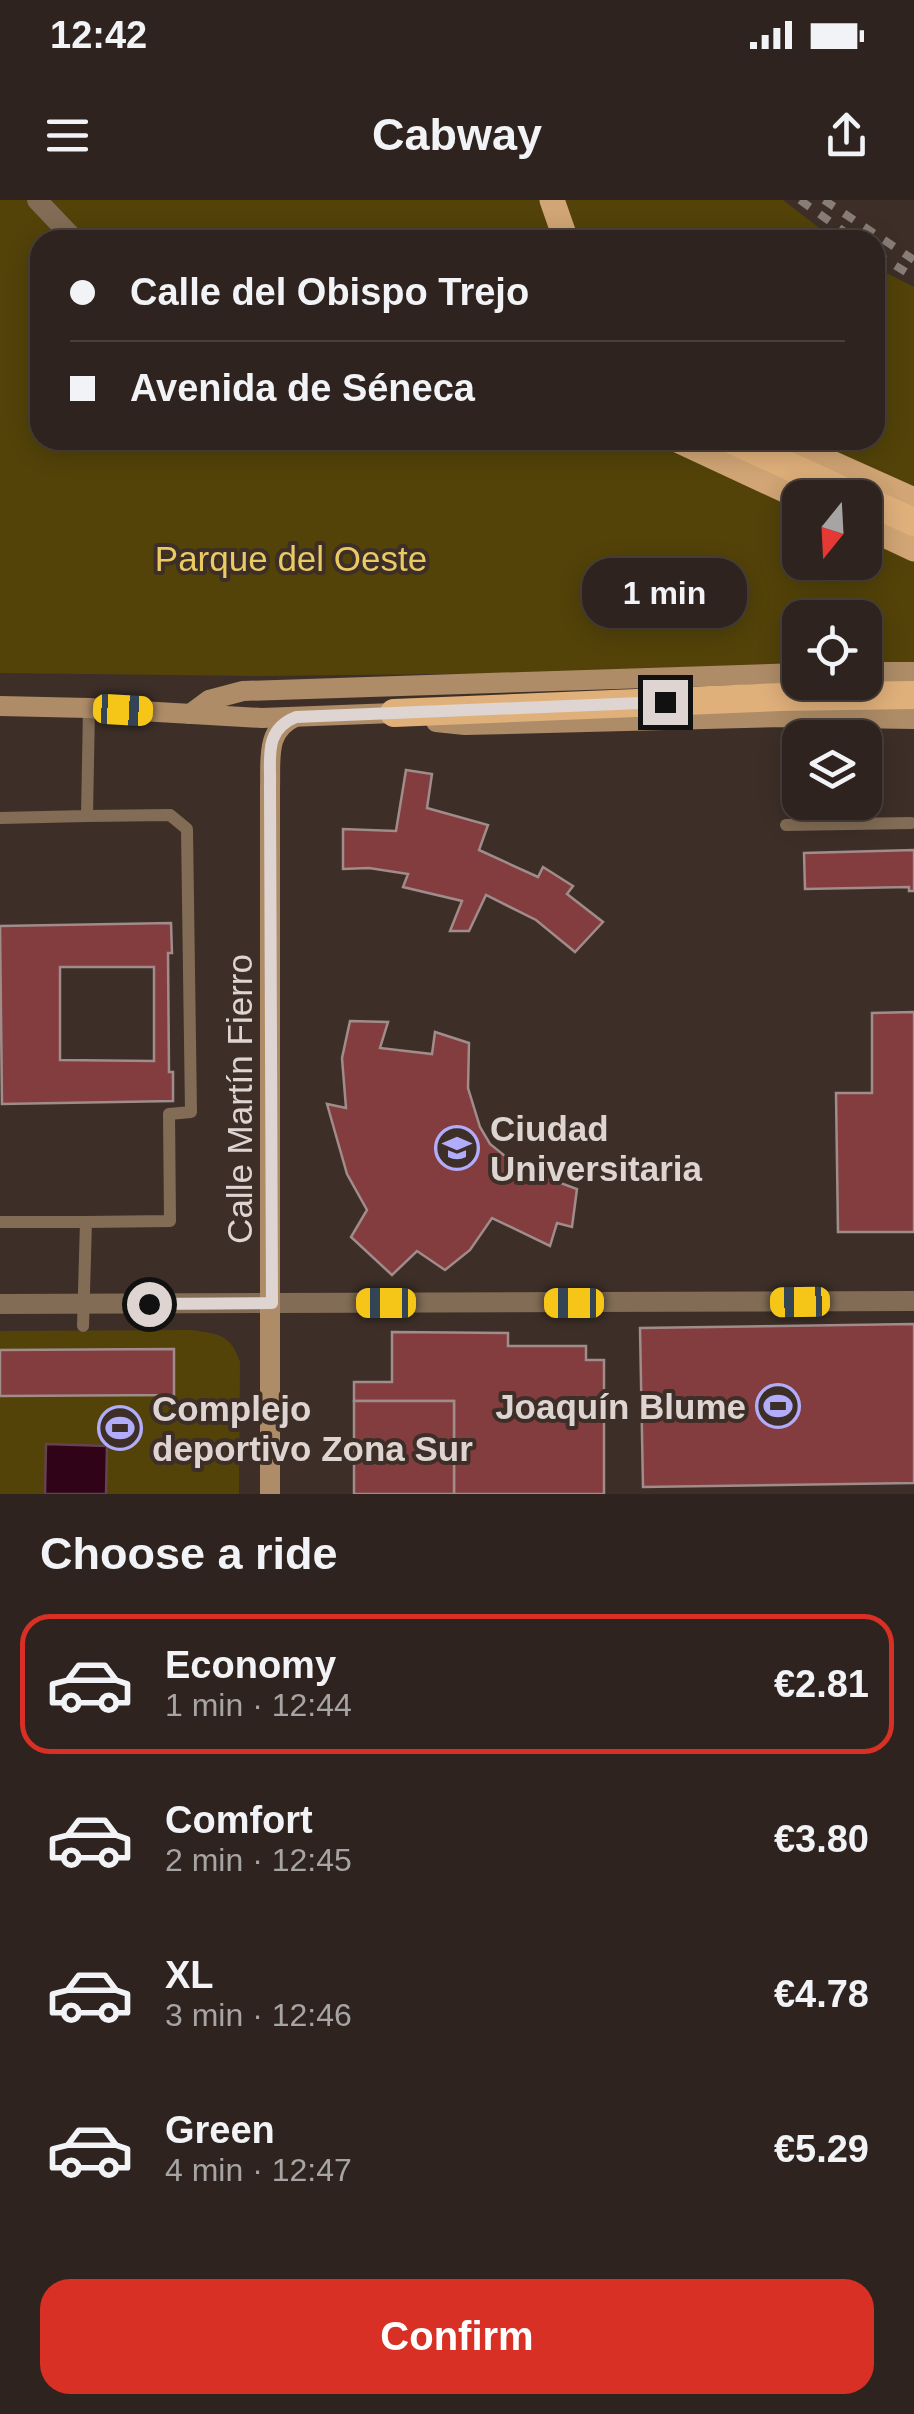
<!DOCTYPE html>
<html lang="en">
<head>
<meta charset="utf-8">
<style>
	body { margin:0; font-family:Helvetica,sans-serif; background:#362b27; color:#f1f3f6; height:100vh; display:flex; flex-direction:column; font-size:38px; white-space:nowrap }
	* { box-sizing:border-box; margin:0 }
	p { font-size:32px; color:#a7a4a4 }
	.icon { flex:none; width:55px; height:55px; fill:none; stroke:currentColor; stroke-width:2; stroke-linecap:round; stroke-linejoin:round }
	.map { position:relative; height:1294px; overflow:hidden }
	.side { display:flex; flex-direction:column; background:#2e231e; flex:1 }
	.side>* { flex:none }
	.guide { position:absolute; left:30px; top:30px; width:855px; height:220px; border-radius:30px; box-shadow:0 5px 25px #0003,0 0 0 2px #49403c; display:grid; align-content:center; height:220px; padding:0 40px; background:#2e231e }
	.needle { width:65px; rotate:198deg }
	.controls { position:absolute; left:782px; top:280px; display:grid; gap:20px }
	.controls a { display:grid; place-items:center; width:100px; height:100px; border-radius:20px; background:#2e231e; box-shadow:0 5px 25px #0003,0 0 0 2px #49403c; font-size:50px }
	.end { position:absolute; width:45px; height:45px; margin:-22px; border:12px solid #ded4d1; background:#111; box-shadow:0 0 0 5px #111 }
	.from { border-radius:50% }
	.bubble { position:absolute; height:70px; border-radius:30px; background:#2e231e; box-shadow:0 5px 25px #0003,0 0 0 2px #49403c; font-size:32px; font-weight:800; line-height:70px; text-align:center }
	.car { position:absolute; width:30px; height:60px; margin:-30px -15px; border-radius:12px; box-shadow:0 0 8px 2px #0007; background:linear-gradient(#f5c518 24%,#345 0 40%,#f5c518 0 76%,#345 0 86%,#f5c518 0) }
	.guide b { display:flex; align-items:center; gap:35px; height:95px; font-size:38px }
	.guide b+b { border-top:2px solid #49403c }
	.guide i { width:25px; height:25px; background:#f1f3f6 }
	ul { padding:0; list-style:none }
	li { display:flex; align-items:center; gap:30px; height:140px; margin:0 20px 15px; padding:0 20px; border:5px solid transparent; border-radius:30px }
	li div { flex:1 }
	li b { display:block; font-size:38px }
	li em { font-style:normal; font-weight:800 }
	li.on { border-color:#d93025 }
	li>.icon { width:90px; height:90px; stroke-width:1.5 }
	h2 { padding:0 40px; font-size:45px; line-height:120px }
	.button { display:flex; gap:20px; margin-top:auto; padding:20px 40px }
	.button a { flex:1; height:115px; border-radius:30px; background:#d93025; color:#fff; font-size:40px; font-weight:800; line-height:115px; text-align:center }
	.status { display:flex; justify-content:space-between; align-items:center; height:70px; padding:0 50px; background:#2e231e; direction:ltr }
	.status svg { height:28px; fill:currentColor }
	header { display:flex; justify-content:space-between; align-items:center; height:130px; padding:0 40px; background:#2e231e; font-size:45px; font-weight:800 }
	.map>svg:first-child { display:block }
</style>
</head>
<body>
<div class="status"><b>12:42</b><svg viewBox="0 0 49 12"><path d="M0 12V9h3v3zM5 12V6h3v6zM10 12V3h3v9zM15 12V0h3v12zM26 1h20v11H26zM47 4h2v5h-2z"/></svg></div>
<header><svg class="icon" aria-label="menu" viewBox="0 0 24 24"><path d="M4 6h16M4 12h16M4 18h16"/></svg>Cabway<svg class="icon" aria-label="share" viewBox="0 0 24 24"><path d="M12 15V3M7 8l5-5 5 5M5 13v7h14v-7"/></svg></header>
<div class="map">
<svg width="914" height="1294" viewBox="0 0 914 1294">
	<rect width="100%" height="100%" fill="#3d2f28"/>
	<g fill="#534309" fill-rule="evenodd">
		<path d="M 0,0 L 783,0 L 835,40 L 40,40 L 40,240 L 875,240 L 875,67 L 914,87 L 914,468 L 865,469 L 865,418 L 800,418 L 800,470 L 257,476 L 0,473 ZM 800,298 L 865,298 L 865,362 L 800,362 Z"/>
		<path d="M 192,1130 C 218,1134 231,1134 240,1162 L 239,1294 L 0,1294 L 0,1131 Z"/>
	</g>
	<polygon fill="#310319" stroke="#654250" stroke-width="2.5" points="46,1244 107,1246 106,1294 45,1294"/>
	<g fill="#833d3e" stroke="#a08c8b" stroke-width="2.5" fill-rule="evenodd">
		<polygon points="406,570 432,574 427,608 488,625 479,650 538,677 543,667 573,686 567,694 603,722 575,752 536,720 486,695 469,731 450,731 462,701 403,687 408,674 369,668 343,669 343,629 396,631"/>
		<polygon points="914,650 914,691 909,691 909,687 805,689 804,653"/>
		<path d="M 171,723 L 172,753 L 168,753 L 169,872 L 173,872 L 173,901 L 2,904 L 0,726 ZM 60,767 L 154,767 L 154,861 L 60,860 Z"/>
		<polygon points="914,812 914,1032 838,1032 836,893 872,893 872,813"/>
		<polygon points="350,821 388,822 380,848 432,854 435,832 469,843 468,888 480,927 490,944 520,968 577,989 572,1027 557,1023 550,1046 492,1018 470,1050 445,1070 417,1051 392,1075 351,1037 367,1010 347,974 327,904 346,908 342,858"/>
		<polygon points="914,1124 914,1283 643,1287 640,1128"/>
		<polygon points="392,1132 508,1133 508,1146 586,1146 586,1160 604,1160 604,1294 454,1294 454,1201 354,1201 354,1182 392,1182"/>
		<polygon points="174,1149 174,1195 0,1196 0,1150"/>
		<rect x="354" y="1201" width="100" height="93"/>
	</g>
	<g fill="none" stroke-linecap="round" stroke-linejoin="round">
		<g stroke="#826c55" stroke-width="12">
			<polyline points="0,618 87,616 89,508"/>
			<polyline points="786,625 911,623"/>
			<polyline points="0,1022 86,1022"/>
			<polyline points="83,1126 86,1022 170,1021 169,914 191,912 187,629 170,615 87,616"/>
		</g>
		<polyline stroke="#826c55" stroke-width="20" points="37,0 75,40"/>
		<polyline stroke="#826c55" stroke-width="20" points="0,1104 272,1103"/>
		<polyline stroke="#826c55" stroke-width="20" points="272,1103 914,1101"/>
		<g stroke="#ae8c67" stroke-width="20">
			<polyline points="865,472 914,472"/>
			<polyline points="0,506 89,508 262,518 394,513 408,516"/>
			<polyline points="190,514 209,500 243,491 800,473"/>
			<polyline points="436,522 465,525 785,517 914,519"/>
			<path d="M 270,1294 L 270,588 C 271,560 265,530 295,517"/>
		</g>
		<g stroke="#d1a575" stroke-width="25">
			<polyline points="552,0 566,40"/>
			<polyline points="677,240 802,298"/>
			<polyline points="780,240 914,300"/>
			<polyline points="865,326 914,349"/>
		</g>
		<g stroke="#e0b07b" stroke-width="28">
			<polyline points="732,240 859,298"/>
			<polyline points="865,300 914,322"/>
			<polyline points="394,513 781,497 914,495"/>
		</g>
		<g stroke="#897d78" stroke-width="8" stroke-dasharray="12 12" stroke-linecap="butt">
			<polyline points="800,0 856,40"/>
			<polyline points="824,0 914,60"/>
			<polyline points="875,53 914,77"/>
		</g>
	</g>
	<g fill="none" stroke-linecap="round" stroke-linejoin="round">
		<path stroke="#ded4d1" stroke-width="12" d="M 149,1104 L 272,1103 L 270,588 C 271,558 263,530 296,517 L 665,502"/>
	</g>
	<defs>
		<g id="university-ring" transform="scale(2.25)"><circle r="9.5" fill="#3d2f28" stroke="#b2adfa" stroke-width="1.5"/><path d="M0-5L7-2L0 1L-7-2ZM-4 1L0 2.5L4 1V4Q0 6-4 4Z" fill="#b2adfa"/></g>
		<g id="stadium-ring" transform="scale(2.25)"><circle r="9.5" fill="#3d2f28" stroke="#b2adfa" stroke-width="1.5"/><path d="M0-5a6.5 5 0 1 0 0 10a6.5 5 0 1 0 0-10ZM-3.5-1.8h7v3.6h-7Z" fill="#b2adfa"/></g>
	</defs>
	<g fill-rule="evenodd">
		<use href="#university-ring" x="457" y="948"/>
		<use href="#stadium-ring" x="778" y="1206"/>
		<use href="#stadium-ring" x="120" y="1228"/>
	</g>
	<g text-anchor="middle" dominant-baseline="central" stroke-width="8" stroke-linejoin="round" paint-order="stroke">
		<g font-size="35" fill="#e9ca63" stroke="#3d2f28">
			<text x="291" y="358">Parque del Oeste</text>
		</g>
		<g font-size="35" fill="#ded4d1" stroke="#3d2f28">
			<text transform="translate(239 899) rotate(-90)">Calle Martín Fierro</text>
		</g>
		<g font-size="35" font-weight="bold" fill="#ded4d1" stroke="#3d2f28" text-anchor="start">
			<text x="490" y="928">Ciudad<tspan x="490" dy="40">Universitaria</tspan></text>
			<text x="746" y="1206" text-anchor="end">Joaquín Blume</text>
			<text x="152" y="1208">Complejo<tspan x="152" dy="40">deportivo Zona Sur</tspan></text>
		</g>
	</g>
</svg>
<div class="controls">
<a><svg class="needle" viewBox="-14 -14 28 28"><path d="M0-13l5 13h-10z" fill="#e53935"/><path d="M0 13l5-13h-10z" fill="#a7a4a4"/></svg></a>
<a><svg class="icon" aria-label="locate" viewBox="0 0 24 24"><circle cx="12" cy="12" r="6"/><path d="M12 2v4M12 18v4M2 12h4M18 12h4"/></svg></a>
<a><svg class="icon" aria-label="layers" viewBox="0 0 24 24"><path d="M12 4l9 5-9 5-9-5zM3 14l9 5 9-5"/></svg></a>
</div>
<i class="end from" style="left:149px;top:1104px"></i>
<i class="end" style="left:665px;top:502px"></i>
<div class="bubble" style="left:582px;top:358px;width:165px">1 min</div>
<i class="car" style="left:123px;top:510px;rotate:93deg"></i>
<i class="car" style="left:800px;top:1102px;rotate:269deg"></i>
<i class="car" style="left:386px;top:1103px;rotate:270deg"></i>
<i class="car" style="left:574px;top:1103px;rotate:270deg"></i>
<div class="guide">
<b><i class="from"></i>Calle del Obispo Trejo</b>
<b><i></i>Avenida de Séneca</b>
</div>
</div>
<section class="side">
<h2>Choose a ride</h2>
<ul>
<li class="on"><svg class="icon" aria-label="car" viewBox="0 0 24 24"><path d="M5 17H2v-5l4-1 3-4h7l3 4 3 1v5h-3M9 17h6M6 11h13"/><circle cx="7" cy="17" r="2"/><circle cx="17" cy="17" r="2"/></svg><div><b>Economy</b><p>1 min · 12:44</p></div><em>€2.81</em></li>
<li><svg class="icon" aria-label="car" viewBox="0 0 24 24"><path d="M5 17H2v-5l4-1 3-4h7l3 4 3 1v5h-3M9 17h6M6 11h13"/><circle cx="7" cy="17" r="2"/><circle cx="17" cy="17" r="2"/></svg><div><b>Comfort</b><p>2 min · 12:45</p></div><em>€3.80</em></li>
<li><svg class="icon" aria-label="car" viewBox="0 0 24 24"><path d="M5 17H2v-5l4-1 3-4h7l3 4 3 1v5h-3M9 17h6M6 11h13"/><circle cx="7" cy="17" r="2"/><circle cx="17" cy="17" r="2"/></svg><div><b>XL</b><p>3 min · 12:46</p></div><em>€4.78</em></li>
<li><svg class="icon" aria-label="car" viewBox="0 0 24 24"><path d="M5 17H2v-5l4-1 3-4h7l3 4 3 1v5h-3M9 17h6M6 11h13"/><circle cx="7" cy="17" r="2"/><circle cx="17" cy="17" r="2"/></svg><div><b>Green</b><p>4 min · 12:47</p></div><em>€5.29</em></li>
</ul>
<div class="button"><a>Confirm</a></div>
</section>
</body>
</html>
